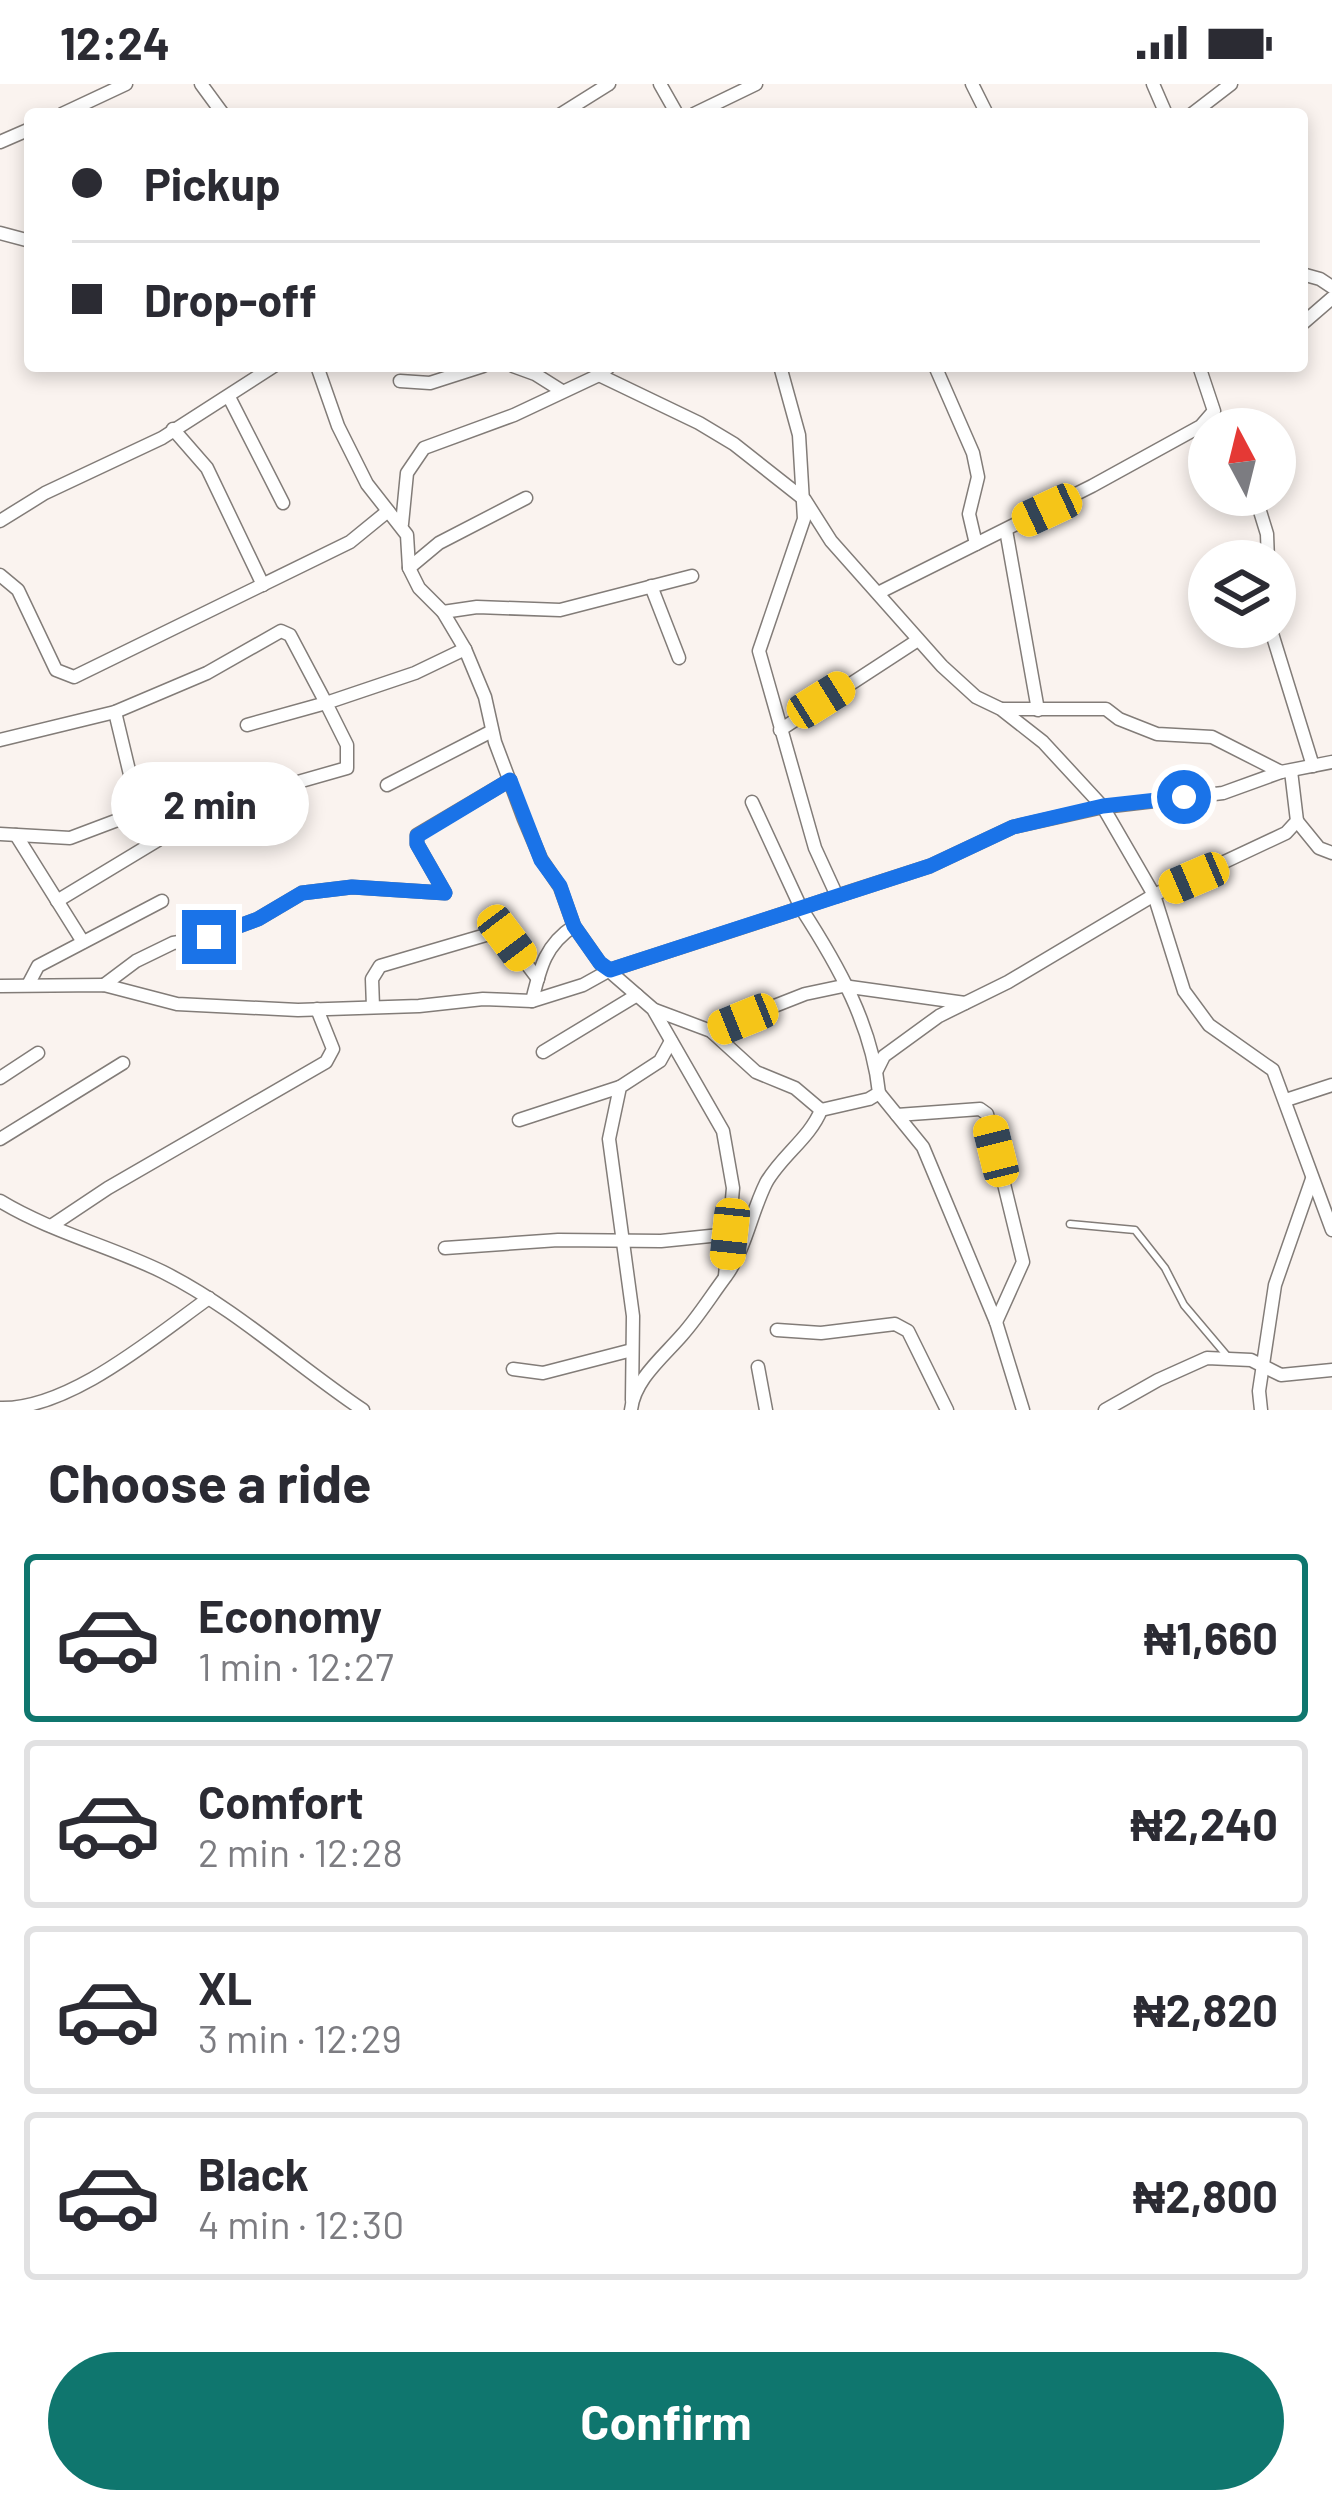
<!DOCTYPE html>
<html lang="en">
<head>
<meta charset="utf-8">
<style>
	body { margin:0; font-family:Barlow,sans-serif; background:#f2f2f3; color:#2b2b33; height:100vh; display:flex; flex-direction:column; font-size:45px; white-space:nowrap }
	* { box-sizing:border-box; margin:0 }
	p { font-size:39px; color:#7c7c81 }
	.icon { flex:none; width:66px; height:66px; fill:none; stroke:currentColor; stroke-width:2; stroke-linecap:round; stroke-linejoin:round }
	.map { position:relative; height:1326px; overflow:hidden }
	.sheet { display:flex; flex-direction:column; background:#fff; flex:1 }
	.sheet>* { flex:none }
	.banner { position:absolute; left:24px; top:24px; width:1284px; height:264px; border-radius:12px; box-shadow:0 6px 18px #0003; display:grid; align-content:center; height:264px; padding:0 48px; background:#fff }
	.needle { width:78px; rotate:353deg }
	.fabs { position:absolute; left:1188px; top:324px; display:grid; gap:24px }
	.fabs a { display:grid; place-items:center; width:108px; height:108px; border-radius:50%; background:#fff; box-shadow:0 6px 18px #0003; font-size:60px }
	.end { position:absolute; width:54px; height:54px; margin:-27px; border:15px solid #1a73e8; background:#fff; box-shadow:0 0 0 6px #fff }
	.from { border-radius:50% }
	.bubble { position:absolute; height:84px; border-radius:42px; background:#fff; box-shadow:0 6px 18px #0003; font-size:39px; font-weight:700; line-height:84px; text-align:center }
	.car { position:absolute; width:36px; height:72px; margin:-36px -18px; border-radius:15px; box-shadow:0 0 9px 3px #0007; background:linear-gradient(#f5c518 24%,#345 0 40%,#f5c518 0 76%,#345 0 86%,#f5c518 0) }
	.banner b { display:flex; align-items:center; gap:42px; height:114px; font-size:45px }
	.banner b+b { border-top:3px solid #e1e1e2 }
	.banner i { width:30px; height:30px; background:#2b2b33 }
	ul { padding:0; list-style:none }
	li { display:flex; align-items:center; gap:36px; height:168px; margin:0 24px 18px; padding:0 24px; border:6px solid #e1e1e2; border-radius:12px }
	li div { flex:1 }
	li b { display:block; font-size:45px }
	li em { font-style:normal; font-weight:700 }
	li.selected { border-color:#0f766e }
	li>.icon { width:108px; height:108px; stroke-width:1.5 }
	h2 { padding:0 48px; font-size:54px; line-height:144px }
	.action { display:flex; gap:24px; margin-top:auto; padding:24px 48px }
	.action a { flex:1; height:138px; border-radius:72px; background:#0f766e; color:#fff; font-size:48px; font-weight:700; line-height:138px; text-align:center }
	.status { display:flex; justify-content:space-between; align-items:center; height:84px; padding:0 60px; background:#fff; direction:ltr }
	.status svg { height:33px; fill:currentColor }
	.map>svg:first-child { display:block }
</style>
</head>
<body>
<div class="status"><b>12:24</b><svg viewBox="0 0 49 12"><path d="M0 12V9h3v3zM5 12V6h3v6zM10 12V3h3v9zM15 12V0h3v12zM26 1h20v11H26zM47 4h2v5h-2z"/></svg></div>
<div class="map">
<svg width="1332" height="1326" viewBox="0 0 1332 1326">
	<rect width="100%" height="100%" fill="#faf3ef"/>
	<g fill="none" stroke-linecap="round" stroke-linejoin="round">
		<g stroke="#827c78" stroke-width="9">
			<polyline id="service" points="1070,1140 1135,1146 1165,1184 1184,1221 1228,1273"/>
		</g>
		<g stroke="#827c78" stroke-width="15">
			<g id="minor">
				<polyline points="201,0 223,30"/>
				<polyline points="660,0 677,30"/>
				<polyline points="972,0 987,30"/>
				<polyline points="1153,0 1166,30"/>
				<polyline points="62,30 126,0"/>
				<polyline points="561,30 609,0"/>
				<polyline points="694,30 756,0"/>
				<polyline points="1192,30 1231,0"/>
				<polyline points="0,58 30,45"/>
				<polyline points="0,149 30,157"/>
				<polyline points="1302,190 1320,195 1332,203"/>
				<polyline points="1302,240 1332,214"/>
				<polyline points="317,282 338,342 367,400 407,451 409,484 419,504 443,528 465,565 485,613 495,658 524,735 541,775 560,803 574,842 600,879 653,925 723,1047 733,1104 725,1192"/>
				<polyline points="513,282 535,290 562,307"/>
				<path d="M 780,282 L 799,351 L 804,435 L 759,567 L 815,764 L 837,812 L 801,824 C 838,881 872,941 879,1009 L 869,1015 L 821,1026"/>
				<polyline points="935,282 973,369 978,393 969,430 976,460"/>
				<polyline points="599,291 699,339 734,360 805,416 831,457 942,582 976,613 1001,625 1043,658 1103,723 1154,811 1184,907 1209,941 1273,986 1332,1146"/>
				<polyline points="400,297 430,299 483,282"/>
				<polyline points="229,313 283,419"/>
				<polyline points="173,345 207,384 263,501"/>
				<polyline points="1255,411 1267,450 1268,477"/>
				<polyline points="0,437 45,409 162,354 274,282"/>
				<polyline points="402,440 407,389 424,364 514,331 599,291 610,282"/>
				<polyline points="1006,446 1038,626"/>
				<polyline points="409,484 439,459 526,414"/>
				<polyline points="0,491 18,506 56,586 74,593 350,458 388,427"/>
				<polyline points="651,502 679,574"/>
				<polyline points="878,509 1092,402 1201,342 1214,327 1199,282"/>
				<polyline points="443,528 477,523 560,526 692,492"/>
				<polyline points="1270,543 1313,682"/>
				<polyline points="1003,625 1106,625 1119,635 1157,650 1212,653 1281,688 1332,678"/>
				<polyline points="780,646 918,556"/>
				<polyline points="0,656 115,628 207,589 281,547 290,551 326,619 247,641"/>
				<polyline points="387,701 492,647"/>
				<polyline points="1297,737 1319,764 1332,769"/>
				<polyline points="0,750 70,754 139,728 115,628"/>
				<polyline points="16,751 83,858"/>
				<polyline points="837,812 930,782 1013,743 1103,723 1223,709 1281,688"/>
				<polyline points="57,817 158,756 172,741 245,713 347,684 347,661 326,619 415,589 465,565"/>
				<polyline points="28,901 38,882 162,817"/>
				<polyline points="104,901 136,877 173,859 209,853 258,835 302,809 352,803 445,809 417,760 417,751 510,696"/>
				<polyline points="0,902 104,901 177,920 298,926 419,922 483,915 532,917 583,901 610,886 801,824 752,718"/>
				<path d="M 532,917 C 540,884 545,861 574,842"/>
				<polyline points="373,923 372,895 380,882 496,848 507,854 538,895"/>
				<polyline points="655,926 711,947 756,988 795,1004 821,1026"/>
				<polyline points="711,947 805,910 843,902 965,919"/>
				<polyline points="543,968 637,911"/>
				<polyline points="877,986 884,972 939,932 1008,898 1154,811 1286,749 1297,737 1291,687"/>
				<polyline points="0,994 38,969"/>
				<polyline points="879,1009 923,1063 996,1238 1023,1326"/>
				<polyline points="1286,1016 1332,1001"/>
				<polyline points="897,1031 980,1025 987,1030 1023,1178 996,1238"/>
				<polyline points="519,1036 620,1003"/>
				<polyline points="0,1055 123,979"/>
				<path d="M 0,1117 C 51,1148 110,1162 163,1188 C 235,1224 296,1281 363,1326"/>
				<polyline points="51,1142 108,1104 326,978 333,965 317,925"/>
				<polyline points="445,1164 558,1156 661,1157 730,1150"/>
				<polyline points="777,1246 821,1249 895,1240 908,1247 947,1326"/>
				<polyline points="758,1283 766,1326"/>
				<polyline points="513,1285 543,1289 632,1266"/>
				<polyline points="632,1316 633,1232 609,1055 620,1003 660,977 671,957"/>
				<path d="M 0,1324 C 69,1326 154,1253 209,1214"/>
				<path d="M 631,1326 C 634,1296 663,1273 682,1251 C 698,1233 711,1212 726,1192 C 746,1164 751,1129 766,1099 C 781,1072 810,1054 821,1026"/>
				<polyline points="1105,1326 1158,1296 1207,1274 1251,1276 1281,1291 1332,1286"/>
				<polyline points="1261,1326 1259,1307 1275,1201 1312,1095"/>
			</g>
		</g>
		<use href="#service" stroke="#fff" stroke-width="6"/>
		<use href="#minor" stroke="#fff" stroke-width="12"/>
	</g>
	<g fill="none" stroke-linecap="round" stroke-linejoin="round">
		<polyline stroke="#1a73e8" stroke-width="15" points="209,853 258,835 302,809 352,803 445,809 417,760 417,752 510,696 541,776 560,802 574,842 600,879 610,886 930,782 1013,743 1103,722 1184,713"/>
	</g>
</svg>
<div class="fabs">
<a><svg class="needle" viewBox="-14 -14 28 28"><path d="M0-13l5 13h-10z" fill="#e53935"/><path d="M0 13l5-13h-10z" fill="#7c7c81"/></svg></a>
<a><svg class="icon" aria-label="layers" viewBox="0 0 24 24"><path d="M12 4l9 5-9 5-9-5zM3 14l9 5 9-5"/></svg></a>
</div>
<i class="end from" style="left:1184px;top:713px"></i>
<i class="end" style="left:209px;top:853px"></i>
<div class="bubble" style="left:111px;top:678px;width:198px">2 min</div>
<i class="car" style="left:1047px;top:426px;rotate:245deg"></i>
<i class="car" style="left:821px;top:616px;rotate:58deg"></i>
<i class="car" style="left:1194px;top:794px;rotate:247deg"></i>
<i class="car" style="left:507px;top:854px;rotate:143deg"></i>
<i class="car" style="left:743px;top:935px;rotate:248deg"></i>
<i class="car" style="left:996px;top:1067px;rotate:346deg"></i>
<i class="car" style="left:730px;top:1150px;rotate:186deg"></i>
<div class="banner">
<b><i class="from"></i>Pickup</b>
<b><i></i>Drop-off</b>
</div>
</div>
<section class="sheet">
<h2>Choose a ride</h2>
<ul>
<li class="selected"><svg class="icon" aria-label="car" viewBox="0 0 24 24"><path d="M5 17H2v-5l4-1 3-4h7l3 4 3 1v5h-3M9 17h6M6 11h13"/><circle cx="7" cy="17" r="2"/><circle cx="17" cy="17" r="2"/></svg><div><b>Economy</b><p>1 min · 12:27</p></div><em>₦1,660</em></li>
<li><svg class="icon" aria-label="car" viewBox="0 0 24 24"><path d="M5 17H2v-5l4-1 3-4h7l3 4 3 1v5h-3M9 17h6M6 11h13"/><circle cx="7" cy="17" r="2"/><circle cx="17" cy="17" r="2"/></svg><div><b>Comfort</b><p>2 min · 12:28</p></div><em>₦2,240</em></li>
<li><svg class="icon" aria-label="car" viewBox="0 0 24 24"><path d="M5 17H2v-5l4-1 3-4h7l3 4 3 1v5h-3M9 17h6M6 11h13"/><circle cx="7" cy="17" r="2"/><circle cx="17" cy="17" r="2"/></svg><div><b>XL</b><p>3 min · 12:29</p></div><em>₦2,820</em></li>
<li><svg class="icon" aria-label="car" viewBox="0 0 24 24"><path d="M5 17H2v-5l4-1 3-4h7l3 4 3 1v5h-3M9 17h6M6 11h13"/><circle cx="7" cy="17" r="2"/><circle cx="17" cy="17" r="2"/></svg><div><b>Black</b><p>4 min · 12:30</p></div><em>₦2,800</em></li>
</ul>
<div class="action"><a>Confirm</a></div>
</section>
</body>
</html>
